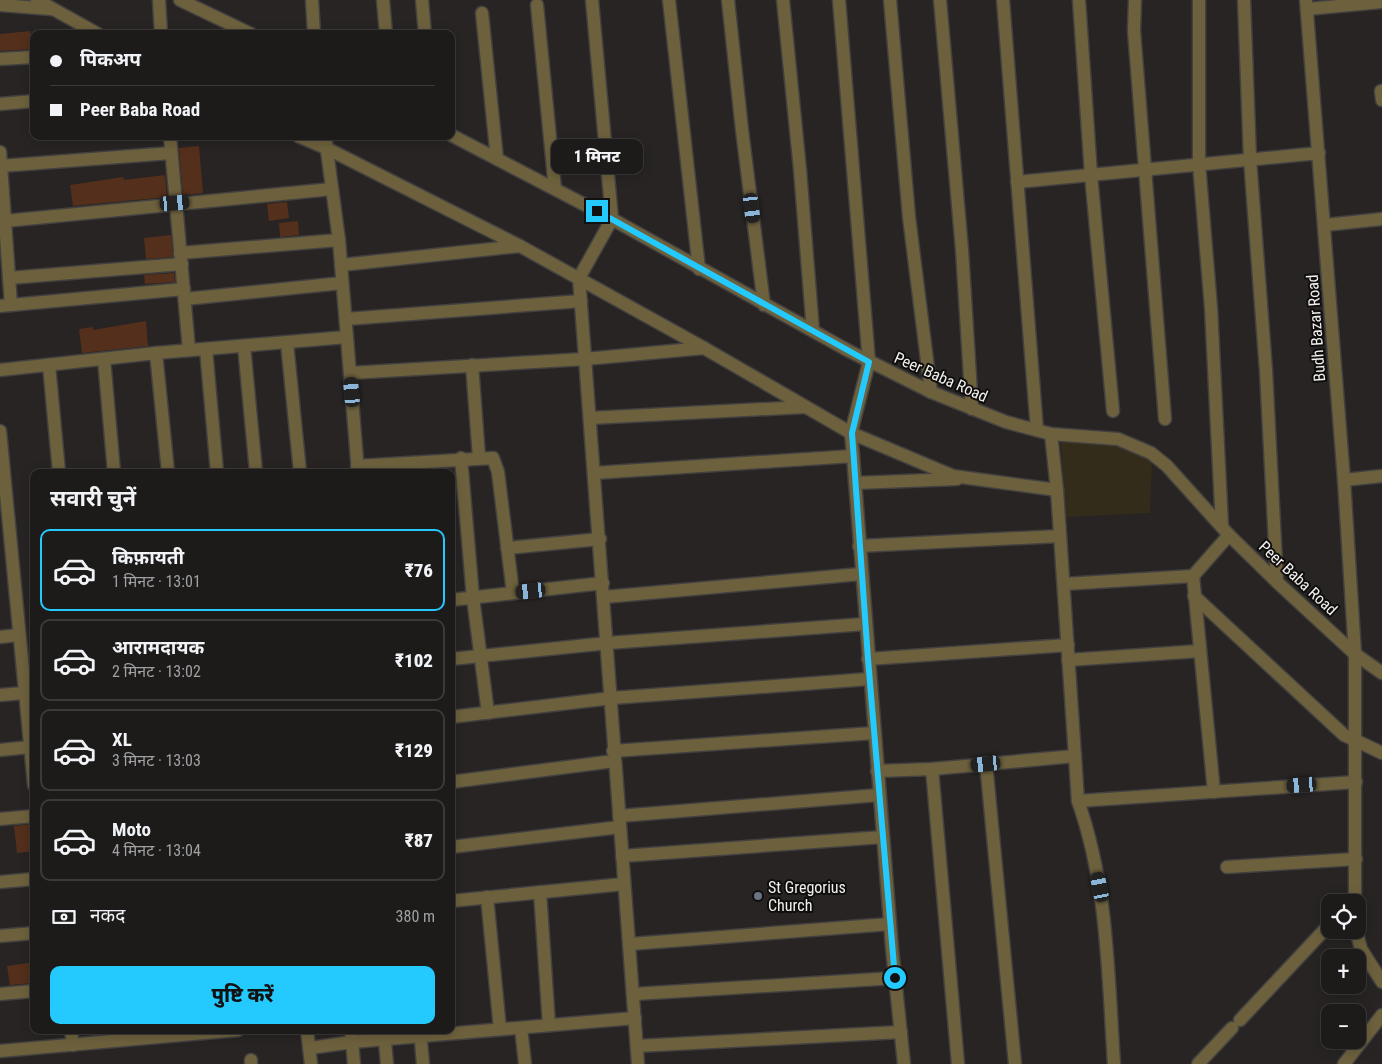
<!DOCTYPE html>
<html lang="hi">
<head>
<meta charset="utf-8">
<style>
	body { margin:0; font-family:"Roboto Condensed","Noto Sans Devanagari",sans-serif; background:#252423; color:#f1f3f6; height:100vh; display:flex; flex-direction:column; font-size:19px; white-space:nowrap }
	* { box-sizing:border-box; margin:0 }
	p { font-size:16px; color:#a0a1a2 }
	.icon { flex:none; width:28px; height:28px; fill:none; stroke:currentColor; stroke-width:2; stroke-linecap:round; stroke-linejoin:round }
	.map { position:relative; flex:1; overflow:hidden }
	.drawer { position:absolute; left:30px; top:469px; width:425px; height:565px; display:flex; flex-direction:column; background:#1d1b1a; border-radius:10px; box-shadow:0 2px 12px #0003,0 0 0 1px #3b3939 }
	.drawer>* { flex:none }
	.top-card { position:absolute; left:30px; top:30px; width:425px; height:110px; border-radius:10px; box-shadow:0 2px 12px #0003,0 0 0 1px #3b3939; display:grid; align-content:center; height:110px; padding:0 20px; background:#1d1b1a }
	.controls { position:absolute; left:1321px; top:894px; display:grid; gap:10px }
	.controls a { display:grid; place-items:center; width:45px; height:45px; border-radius:10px; background:#1d1b1a; box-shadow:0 2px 12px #0003,0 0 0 1px #3b3939; font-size:25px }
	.end { position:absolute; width:22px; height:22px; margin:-11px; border:6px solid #24c9fe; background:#111; box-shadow:0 0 0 2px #111 }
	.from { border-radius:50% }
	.bubble { position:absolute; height:35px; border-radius:10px; background:#1d1b1a; box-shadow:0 2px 12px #0003,0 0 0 1px #3b3939; font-size:16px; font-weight:800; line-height:35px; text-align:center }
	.car { position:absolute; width:15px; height:30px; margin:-15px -8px; border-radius:6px; box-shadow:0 0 4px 1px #0007; background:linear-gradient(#222 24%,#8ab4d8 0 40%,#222 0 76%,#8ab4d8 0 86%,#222 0) }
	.top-card b { display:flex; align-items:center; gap:18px; height:48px; font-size:19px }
	.top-card b+b { border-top:1px solid #3b3939 }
	.top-card i { width:12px; height:12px; background:#f1f3f6 }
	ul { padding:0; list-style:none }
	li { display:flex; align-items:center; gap:15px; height:82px; margin:0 10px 8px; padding:0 10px; border:2px solid #3b3939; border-radius:10px }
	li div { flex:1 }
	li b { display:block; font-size:19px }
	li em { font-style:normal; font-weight:800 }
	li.active { border-color:#24c9fe }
	li>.icon { width:45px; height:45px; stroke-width:1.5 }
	h2 { padding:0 20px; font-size:22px; line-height:60px }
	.pay { display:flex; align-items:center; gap:12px; height:55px; padding:0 20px; font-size:19px }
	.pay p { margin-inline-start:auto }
	.action { display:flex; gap:10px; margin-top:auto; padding:10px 20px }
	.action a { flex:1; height:58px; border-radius:10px; background:#24c9fe; color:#111; font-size:20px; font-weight:800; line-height:58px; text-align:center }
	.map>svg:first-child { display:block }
</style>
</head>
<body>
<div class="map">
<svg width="1382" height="1064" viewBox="0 0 1382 1064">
	<rect width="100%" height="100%" fill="#272423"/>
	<polygon fill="#332c1b" points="1060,436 1138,449 1152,459 1150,513 1066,517"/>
	<g fill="#542f1b">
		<polygon points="30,31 32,49 0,51 0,34"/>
		<polygon points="199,146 203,193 183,195 179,148"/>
		<polygon points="165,175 167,197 73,206 70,185 123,177 124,180"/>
		<polygon points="287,202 289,218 269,221 267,204"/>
		<polygon points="298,221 299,235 280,237 279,223"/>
		<polygon points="171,235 173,257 146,259 144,238"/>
		<polygon points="174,273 175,282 145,284 144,275"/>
		<polygon points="146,321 148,346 82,353 79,329 93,327 93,330"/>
		<polygon points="34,824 34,851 17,853 14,826"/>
		<polygon points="34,962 34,983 10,985 7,966"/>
	</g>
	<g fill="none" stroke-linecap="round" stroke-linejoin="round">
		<g stroke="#434140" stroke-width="15">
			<g id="minor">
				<polyline points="37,0 98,34"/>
				<polyline points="159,0 161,34"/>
				<polyline points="180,0 251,34"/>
				<polyline points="312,0 314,34"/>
				<polyline points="383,0 386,34"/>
				<polyline points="422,0 425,34"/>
				<polyline points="592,0 612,219 579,278 638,1064"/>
				<polyline points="669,0 699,269"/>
				<polyline points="728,0 742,130 764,305"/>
				<polyline points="783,0 800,170 813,331"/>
				<polyline points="839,0 869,362 851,433 853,456 892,948 904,1064"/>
				<polyline points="890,0 909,217 931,392"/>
				<polyline points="940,0 962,250 972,409"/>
				<polyline points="1003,0 1037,430"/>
				<polyline points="1079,0 1091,175 1113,411"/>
				<polyline points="1135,0 1134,31 1165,419"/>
				<polyline points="1199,0 1199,164 1211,308 1222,526"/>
				<polyline points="1244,0 1250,159 1266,371 1277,582"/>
				<polyline points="1306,0 1344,480 1355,654 1355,902"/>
				<polyline points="0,5 51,9"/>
				<polyline points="537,5 555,189"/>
				<polyline points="1307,9 1382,2"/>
				<polyline points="482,13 497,159"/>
				<polyline points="0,59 34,57"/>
				<polyline points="1381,91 1382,100"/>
				<polyline points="0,104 34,101"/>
				<polyline points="451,135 612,219 849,351 931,392 1006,422 1051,434 1118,439 1151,453 1167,466 1229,535 1277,582 1355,654 1382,673"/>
				<polyline points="170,136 189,350"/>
				<polyline points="298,136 326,148 520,246 704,348 851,433 953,476 1057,490"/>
				<polyline points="325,136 339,240 358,472"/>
				<polyline points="0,152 11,305"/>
				<polyline points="0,166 171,153"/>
				<polyline points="1017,182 1319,153"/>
				<polyline points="5,221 332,189"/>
				<polyline points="1325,225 1382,219"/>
				<polyline points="180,253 339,240"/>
				<polyline points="341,265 520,246"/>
				<polyline points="9,278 182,264"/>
				<polyline points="185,299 342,283"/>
				<polyline points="0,306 184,289"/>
				<polyline points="346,319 581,301"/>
				<polyline points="287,343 300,472"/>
				<polyline points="244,346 256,472"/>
				<polyline points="206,349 217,472"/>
				<polyline points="156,353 168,472"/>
				<polyline points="104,359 114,472"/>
				<polyline points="49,365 59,472"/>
				<polyline points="472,365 479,457"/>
				<polyline points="0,370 156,353 347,337"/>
				<polyline points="350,373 585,359 704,348"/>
				<polyline points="590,418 805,407"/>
				<polyline points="0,431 34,785"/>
				<path d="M 1051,434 L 1057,490 L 1078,801 C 1108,886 1108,975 1114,1064"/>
				<polyline points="461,458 473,598 488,713"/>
				<polyline points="357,466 493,458 498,472 513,593"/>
				<polyline points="594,473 853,456"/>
				<polyline points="1344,480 1382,476"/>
				<polyline points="855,483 957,479"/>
				<polyline points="859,546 1060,536"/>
				<polyline points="507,548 600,539"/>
				<polyline points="1064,584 1193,576"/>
				<polyline points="1194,596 1344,735 1382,753"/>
				<polyline points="604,597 861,574"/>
				<polyline points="451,600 603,583"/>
				<polyline points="0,637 18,635"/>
				<polyline points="451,659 608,643 865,624"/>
				<polyline points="868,659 1068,645"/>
				<polyline points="1068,660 1200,651"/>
				<polyline points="0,695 24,693"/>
				<polyline points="451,717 612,698 869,679"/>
				<polyline points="0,750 30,747"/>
				<polyline points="613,751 874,733"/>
				<polyline points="986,763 1015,1064"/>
				<polyline points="932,769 958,1064"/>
				<polyline points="877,771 932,769 1075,756"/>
				<polyline points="451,782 614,761"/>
				<polyline points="1214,792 1193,576 1229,535"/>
				<polyline points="1078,801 1356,782"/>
				<polyline points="619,816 879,795"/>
				<polyline points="0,819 34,816"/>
				<polyline points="451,847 620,827"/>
				<polyline points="622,856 883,837"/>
				<polyline points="1227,867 1356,859"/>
				<polyline points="0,882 34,879"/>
				<polyline points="540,892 549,1025"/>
				<polyline points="487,897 500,1029"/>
				<polyline points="451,901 624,884"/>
				<polyline points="1356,930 1361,949 1382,982"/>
				<polyline points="0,936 34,933"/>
				<polyline points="630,944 890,924"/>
				<polyline points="0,994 34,991"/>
				<polyline points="634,994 895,978"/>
				<polyline points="1240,1020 1330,924"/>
				<polyline points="521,1028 525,1064"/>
				<polyline points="71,1030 73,1045"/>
				<polyline points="307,1030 311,1064"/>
				<polyline points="351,1030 354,1064"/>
				<polyline points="384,1030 387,1064"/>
				<polyline points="420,1030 423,1064"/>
				<polyline points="637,1046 901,1032"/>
				<polyline points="310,1048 352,1042 635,1018"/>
				<polyline points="0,1051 238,1030"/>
				<polyline points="251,1060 251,1064"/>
				<polyline points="1198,1064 1232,1028"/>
			</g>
		</g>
		<g stroke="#434140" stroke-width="15">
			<polyline id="tertiary" points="1344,1064 1382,1015"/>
		</g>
		<use href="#minor" stroke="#6d613d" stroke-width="12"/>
		<use href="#tertiary" stroke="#6d613d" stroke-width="12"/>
	</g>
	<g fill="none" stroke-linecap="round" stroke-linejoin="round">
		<polyline stroke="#24c9fe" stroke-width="6" points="597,211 869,362 852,433 868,659 895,978"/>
	</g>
	<circle fill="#6b7280" stroke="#0f0e0d" stroke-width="2" cx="758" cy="896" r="5"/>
	<g text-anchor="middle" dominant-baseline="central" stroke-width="4" stroke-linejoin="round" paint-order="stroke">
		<g font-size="16" fill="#f2f0ef" stroke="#0f0e0d">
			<text transform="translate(1316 328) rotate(-94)">Budh Bazar Road</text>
			<text transform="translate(941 377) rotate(24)">Peer Baba Road</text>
			<text transform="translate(1298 578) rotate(43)">Peer Baba Road</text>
		</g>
		<g font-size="16" fill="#f2f0ef" stroke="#0f0e0d" text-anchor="start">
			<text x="768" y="887">St Gregorius<tspan x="768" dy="18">Church</tspan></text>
		</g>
	</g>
</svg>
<div class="controls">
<a><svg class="icon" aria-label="locate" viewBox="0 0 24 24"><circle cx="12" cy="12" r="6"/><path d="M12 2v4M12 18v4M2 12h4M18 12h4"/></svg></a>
<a>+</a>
<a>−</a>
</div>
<i class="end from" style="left:895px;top:978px"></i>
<i class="end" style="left:597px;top:211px"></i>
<div class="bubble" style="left:551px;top:139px;width:92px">1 मिनट</div>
<i class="car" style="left:175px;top:203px;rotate:85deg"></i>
<i class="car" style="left:752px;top:208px;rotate:173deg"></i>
<i class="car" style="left:352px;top:392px;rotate:355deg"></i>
<i class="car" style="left:531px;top:591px;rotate:264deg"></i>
<i class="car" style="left:986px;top:764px;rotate:264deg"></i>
<i class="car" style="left:1302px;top:785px;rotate:266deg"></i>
<i class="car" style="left:1100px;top:887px;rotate:349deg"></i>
<div class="top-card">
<b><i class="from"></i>पिकअप</b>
<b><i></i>Peer Baba Road</b>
</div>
<section class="drawer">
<h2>सवारी चुनें</h2>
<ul>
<li class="active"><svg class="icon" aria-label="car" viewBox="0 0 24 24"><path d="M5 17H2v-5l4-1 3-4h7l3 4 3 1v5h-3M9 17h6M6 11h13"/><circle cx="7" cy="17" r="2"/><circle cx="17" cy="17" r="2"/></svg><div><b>किफ़ायती</b><p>1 मिनट · 13:01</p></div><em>₹76</em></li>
<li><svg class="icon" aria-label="car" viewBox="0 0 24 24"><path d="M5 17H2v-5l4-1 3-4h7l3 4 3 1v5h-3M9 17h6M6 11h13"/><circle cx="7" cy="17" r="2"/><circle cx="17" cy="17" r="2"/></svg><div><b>आरामदायक</b><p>2 मिनट · 13:02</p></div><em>₹102</em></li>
<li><svg class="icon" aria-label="car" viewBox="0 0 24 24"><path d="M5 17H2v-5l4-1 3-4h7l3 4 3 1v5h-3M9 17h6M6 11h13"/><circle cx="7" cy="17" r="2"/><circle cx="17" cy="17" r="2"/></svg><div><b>XL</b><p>3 मिनट · 13:03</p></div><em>₹129</em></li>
<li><svg class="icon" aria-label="car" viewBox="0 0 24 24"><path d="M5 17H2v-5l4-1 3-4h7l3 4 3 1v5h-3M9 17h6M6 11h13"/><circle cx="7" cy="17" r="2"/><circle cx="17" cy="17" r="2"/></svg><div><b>Moto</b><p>4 मिनट · 13:04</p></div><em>₹87</em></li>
</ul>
<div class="pay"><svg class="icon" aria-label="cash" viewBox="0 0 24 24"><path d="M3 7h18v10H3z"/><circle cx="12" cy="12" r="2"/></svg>नकद<p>380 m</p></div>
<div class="action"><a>पुष्टि करें</a></div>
</section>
</div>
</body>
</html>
